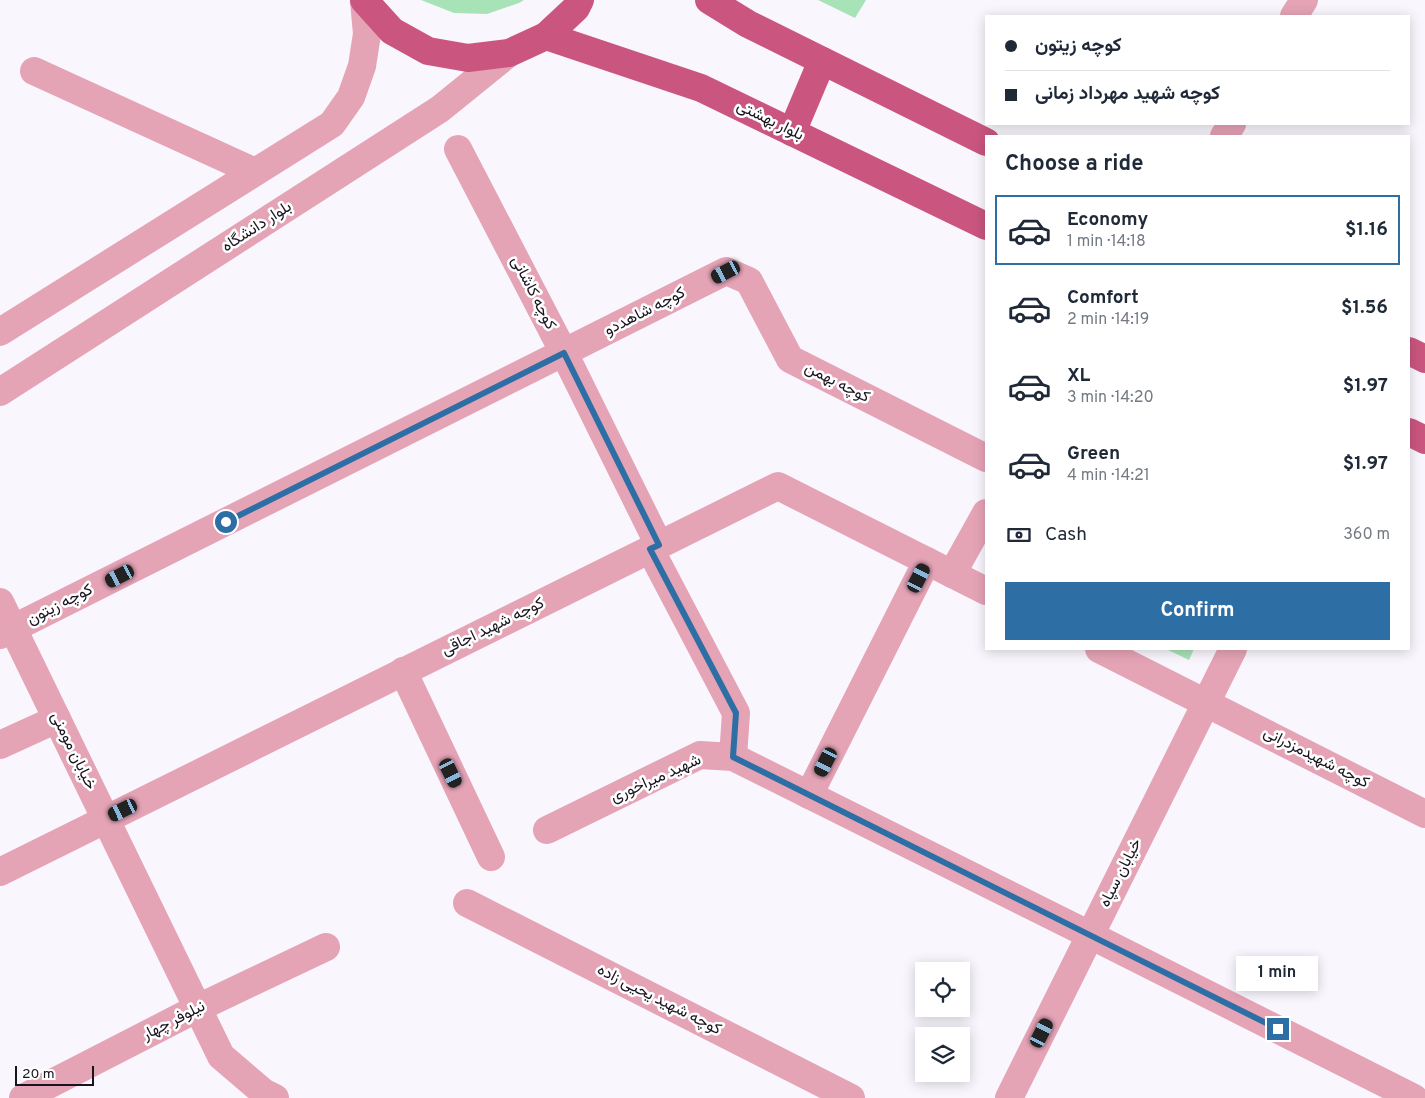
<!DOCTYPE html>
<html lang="en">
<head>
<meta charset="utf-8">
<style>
	body { margin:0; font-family:Overpass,Vazirmatn,sans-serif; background:#f2f2f3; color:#1f2937; height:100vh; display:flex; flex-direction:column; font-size:19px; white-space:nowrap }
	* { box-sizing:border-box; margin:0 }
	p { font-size:16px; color:#747a83 }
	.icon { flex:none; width:28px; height:28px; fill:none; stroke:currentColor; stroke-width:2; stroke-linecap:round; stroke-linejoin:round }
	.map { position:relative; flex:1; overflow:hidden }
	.side { position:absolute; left:985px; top:135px; width:425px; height:515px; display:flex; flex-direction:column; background:#fff; border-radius:0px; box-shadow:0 2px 12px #0003 }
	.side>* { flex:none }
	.guide { position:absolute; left:985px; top:15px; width:425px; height:110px; border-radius:0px; box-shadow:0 2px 12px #0003; display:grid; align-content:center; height:110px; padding:0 20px; background:#fff }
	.fabs { position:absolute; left:915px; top:962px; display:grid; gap:10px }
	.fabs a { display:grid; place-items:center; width:55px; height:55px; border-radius:0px; background:#fff; box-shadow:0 2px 12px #0003; font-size:25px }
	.scale { position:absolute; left:15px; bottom:12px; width:79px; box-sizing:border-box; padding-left:5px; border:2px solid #18131e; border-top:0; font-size:14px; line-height:18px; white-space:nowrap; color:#18131e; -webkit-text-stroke:4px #fff; paint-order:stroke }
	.end { position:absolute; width:22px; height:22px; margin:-11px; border:6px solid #2d6fa5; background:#fff; box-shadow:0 0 0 2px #fff }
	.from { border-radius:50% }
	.bubble { position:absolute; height:35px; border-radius:0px; background:#fff; box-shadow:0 2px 12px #0003; font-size:16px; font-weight:700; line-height:35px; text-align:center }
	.car { position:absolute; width:15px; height:30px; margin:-15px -8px; border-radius:6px; box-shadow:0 0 4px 1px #0007; background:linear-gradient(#222 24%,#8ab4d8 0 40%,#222 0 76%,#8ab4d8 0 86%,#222 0) }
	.guide b { display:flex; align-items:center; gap:18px; height:48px; font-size:19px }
	.guide b+b { border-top:1px solid #e0e1e3 }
	.guide i { width:12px; height:12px; background:#1f2937 }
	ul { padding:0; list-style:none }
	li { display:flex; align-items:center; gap:15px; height:70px; margin:0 10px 8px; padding:0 10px; border:2px solid transparent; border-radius:0px }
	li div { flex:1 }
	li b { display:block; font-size:19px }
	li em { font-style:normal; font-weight:700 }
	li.current { border-color:#2d6fa5 }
	li>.icon { width:45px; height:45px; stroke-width:1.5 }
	h2 { padding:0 20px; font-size:22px; line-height:60px }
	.pay { display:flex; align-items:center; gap:12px; height:55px; padding:0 20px; font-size:19px }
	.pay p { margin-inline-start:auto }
	.action { display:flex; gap:10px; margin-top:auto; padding:10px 20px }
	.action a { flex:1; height:58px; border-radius:0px; background:#2d6fa5; color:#fff; font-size:20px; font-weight:700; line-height:58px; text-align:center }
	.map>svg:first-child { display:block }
</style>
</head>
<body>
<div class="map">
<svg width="1425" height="1098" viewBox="0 0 1425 1098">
	<rect width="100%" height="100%" fill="#f9f6fd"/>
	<g fill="#a8e3b7">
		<polygon points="421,0 524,0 519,3 487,14 454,13"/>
		<polygon points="818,0 866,0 855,18"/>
		<polygon points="1166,649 1194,649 1189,660"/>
	</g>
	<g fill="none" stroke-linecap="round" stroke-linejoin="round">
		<g stroke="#e5a3b6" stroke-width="28">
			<polyline points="1294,16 1304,0"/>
			<polyline points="34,71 255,172"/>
			<polyline points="1224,136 1232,124"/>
			<polyline points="458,149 564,353 659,545"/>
			<polyline points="0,332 332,124 351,97 362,66 367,34 364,1"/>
			<polyline points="0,392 440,109 509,53"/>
			<polyline points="650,549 736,713 733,757"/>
			<polyline points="952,574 986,513"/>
			<polyline points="0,602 221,1056 263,1092 275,1098"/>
			<polyline points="0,635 726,271 749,281 790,359 986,458"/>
			<polyline points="1099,649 1425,814"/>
			<polyline points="403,671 491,857"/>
			<polyline points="0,745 57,719"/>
			<polyline points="809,795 927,561"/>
			<polyline points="547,830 700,755 733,757 1090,935 1414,1098"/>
			<polyline points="0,872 778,486 986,591"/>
			<polyline points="467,903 851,1098"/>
			<polyline points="23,1098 198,1008 326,947"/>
			<polyline points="1009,1098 1233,649"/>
		</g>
		<g stroke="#ca567f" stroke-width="28">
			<polyline points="364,0 392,31 428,51 468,58 509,53 546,36 576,8 580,0"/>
			<polyline points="709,0 748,24 986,142"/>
			<polyline points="546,36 701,88 986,226"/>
			<polyline points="792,132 822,61"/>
			<polyline points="1409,351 1425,359"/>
			<polyline points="1409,432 1425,440"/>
		</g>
	</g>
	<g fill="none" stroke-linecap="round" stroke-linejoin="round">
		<polyline stroke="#2d6fa5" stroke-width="6" points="226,522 564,353 659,545 650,549 736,713 733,757 1278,1029"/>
	</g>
	<g text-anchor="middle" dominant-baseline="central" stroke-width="5" stroke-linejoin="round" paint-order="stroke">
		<g font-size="16" fill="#18131e" stroke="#fff">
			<text transform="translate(770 121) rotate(26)">بلوار بهشتی</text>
			<text transform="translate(257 227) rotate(-33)">بلوار دانشگاه</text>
			<text transform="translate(533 293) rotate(63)">کوچه کاشانی</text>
			<text transform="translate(645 312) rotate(-27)">کوچه شاهددو</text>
			<text transform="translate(837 383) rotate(27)">کوچه بهمن</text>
			<text transform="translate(60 605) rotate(-27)">کوچه زیتون</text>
			<text transform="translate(493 627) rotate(-26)">کوچه شهید اجاقی</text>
			<text transform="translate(73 751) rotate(64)">خیابان مومنی</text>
			<text transform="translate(1316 758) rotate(27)">کوچه شهیدمزدرانی</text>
			<text transform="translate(656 779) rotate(-24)">شهید میراخوری</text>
			<text transform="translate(1121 873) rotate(-63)">خیابان سپاه</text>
			<text transform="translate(659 1000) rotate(27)">کوچه شهید یحیی زاده</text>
			<text transform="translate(174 1021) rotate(-27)">نیلوفر چهار</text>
		</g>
	</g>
</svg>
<div class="fabs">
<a><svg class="icon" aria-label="locate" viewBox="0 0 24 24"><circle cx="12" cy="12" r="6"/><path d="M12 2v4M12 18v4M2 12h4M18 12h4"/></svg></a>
<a><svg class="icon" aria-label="layers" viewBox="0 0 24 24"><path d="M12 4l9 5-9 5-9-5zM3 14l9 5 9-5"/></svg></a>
</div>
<div class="scale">20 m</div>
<i class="end from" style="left:226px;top:522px"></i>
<i class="end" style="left:1278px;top:1029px"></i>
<div class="bubble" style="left:1236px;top:956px;width:82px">1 min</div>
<i class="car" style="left:726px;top:272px;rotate:243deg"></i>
<i class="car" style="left:120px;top:576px;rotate:243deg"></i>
<i class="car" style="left:919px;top:578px;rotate:27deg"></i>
<i class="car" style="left:826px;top:762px;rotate:207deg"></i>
<i class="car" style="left:451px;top:773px;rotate:154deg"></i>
<i class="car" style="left:123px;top:810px;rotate:244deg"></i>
<i class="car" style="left:1042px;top:1033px;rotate:27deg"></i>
<div class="guide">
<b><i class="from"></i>کوچه زیتون</b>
<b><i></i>کوچه شهید مهرداد زمانی</b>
</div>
<section class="side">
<h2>Choose a ride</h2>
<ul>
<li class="current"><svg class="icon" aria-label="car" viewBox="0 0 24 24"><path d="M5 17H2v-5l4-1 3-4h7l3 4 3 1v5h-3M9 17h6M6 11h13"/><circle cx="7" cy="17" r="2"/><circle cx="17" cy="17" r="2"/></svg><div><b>Economy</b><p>1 min · 14:18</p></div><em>$1.16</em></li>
<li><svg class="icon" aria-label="car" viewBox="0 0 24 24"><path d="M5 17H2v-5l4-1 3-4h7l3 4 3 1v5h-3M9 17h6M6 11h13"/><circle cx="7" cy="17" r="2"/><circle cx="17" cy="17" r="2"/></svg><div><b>Comfort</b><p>2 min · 14:19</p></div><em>$1.56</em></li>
<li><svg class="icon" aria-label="car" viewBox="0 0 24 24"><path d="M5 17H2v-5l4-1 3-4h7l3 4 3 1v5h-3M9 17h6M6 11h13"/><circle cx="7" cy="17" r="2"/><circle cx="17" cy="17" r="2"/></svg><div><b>XL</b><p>3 min · 14:20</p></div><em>$1.97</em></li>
<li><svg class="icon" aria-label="car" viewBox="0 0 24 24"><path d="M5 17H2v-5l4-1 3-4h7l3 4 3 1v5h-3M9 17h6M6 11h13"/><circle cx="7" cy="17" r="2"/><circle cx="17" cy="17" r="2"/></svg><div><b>Green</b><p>4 min · 14:21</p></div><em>$1.97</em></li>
</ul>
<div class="pay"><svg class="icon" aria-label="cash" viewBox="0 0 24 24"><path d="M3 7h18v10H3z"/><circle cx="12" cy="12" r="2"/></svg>Cash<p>360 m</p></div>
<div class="action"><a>Confirm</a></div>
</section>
</div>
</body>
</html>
